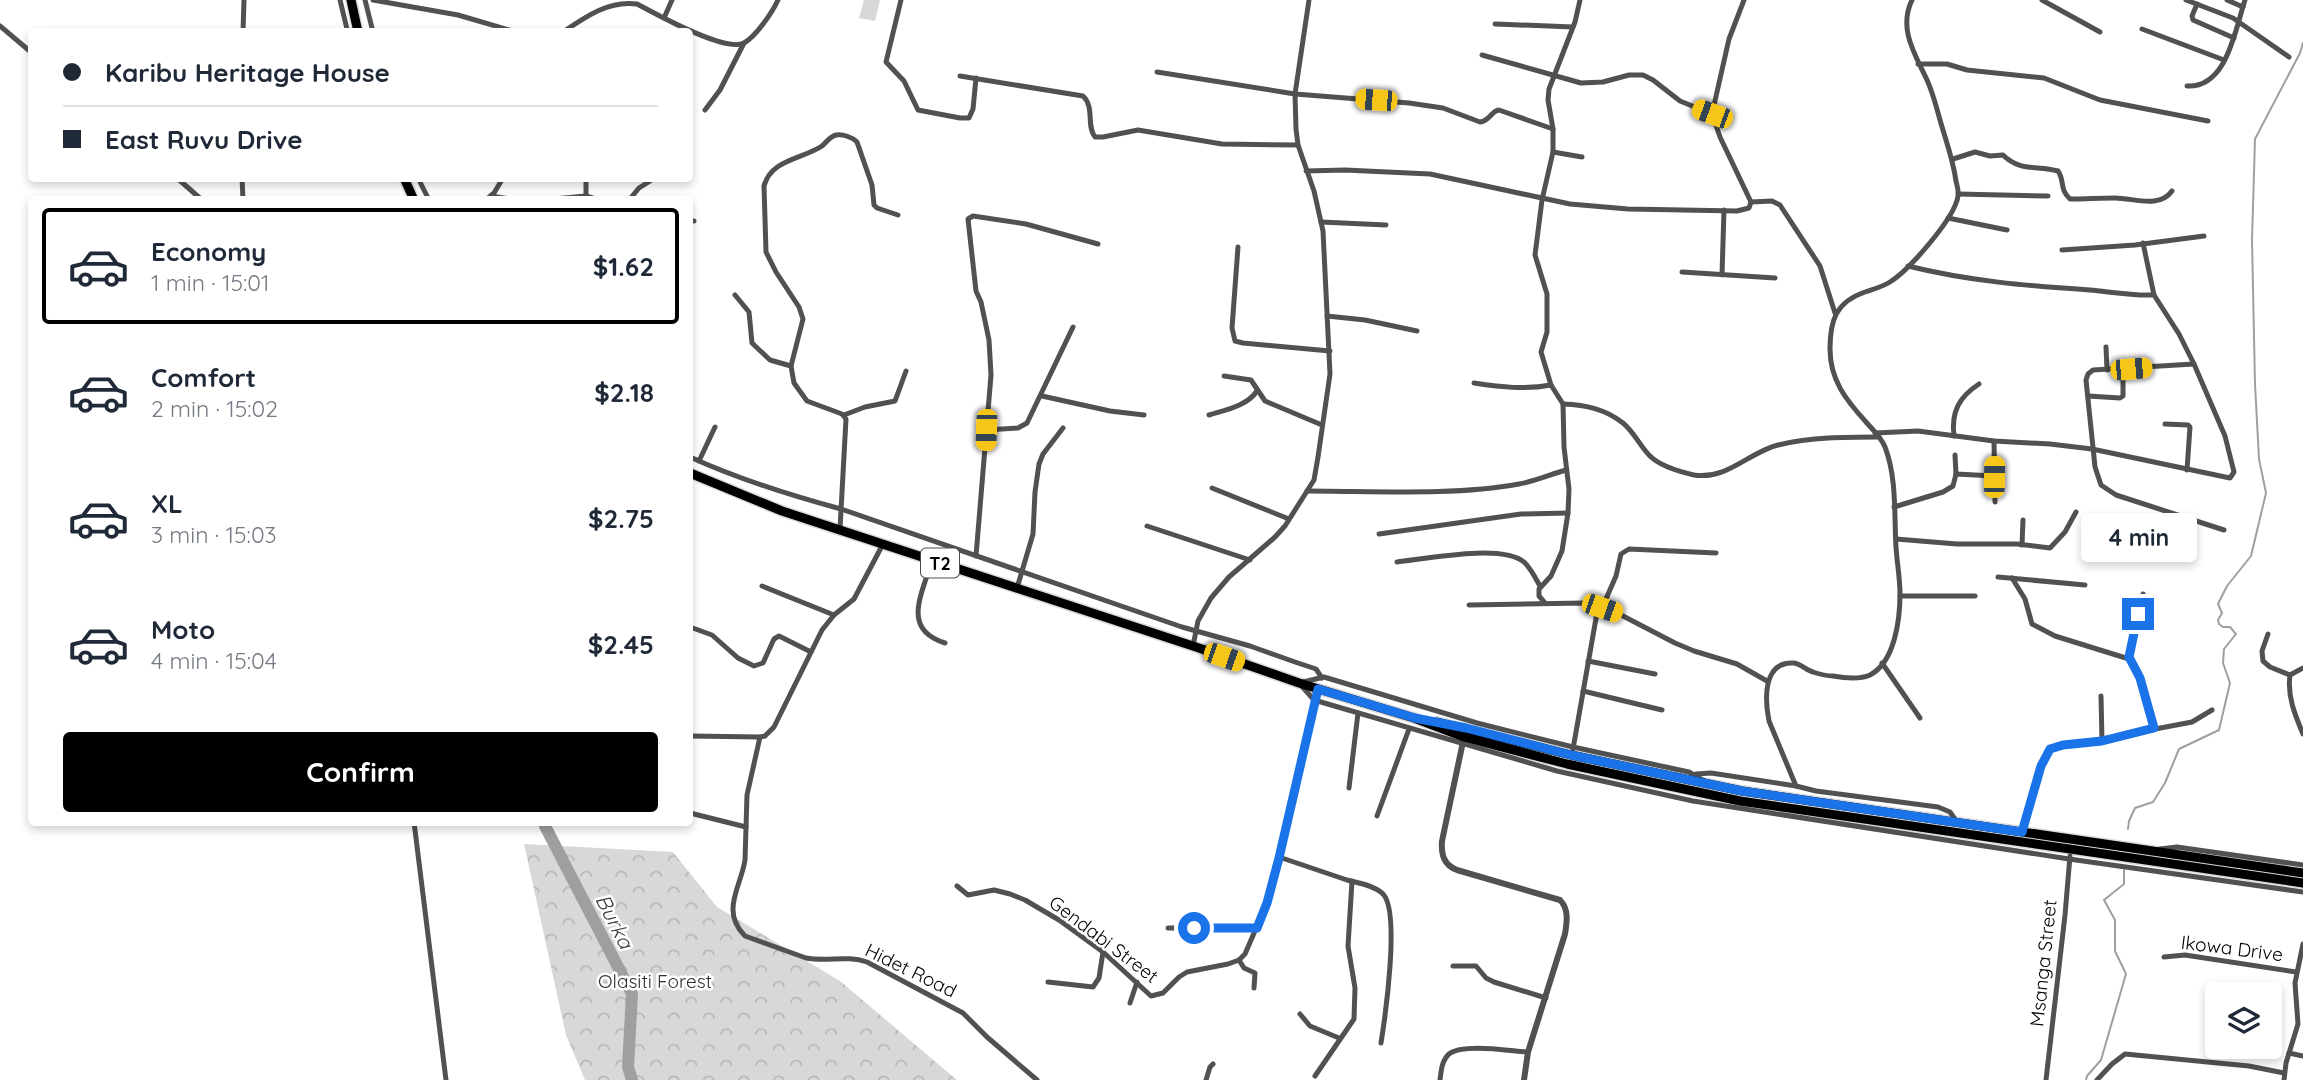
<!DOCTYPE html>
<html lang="en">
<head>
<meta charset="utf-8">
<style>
	body { margin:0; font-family:Quicksand,sans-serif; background:#f6f6f7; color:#1f2937; height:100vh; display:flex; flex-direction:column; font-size:26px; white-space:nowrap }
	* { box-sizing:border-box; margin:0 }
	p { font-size:23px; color:#747a83 }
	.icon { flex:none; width:38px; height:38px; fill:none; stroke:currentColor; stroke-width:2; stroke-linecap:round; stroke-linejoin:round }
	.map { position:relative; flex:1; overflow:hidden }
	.panel { position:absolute; left:28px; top:196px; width:665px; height:630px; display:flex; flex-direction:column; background:#fff; border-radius:7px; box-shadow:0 4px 10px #0003 }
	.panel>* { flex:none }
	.guide { position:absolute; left:28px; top:28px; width:665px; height:154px; border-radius:7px; box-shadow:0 4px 10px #0003; display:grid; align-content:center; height:154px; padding:0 35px; background:#fff }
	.fabs { position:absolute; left:2205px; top:982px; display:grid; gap:14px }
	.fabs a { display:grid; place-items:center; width:77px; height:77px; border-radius:7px; background:#fff; box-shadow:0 4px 10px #0003; font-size:35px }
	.end { position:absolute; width:32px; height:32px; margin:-16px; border:9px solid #1a73e8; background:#fff; box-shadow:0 0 0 4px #fff }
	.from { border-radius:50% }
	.bubble { position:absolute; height:49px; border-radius:7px; background:#fff; box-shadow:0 4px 10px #0003; font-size:23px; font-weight:700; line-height:49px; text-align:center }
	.car { position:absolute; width:21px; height:42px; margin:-21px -10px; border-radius:9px; box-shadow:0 0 5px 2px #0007; background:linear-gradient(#f5c518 24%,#345 0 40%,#f5c518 0 76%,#345 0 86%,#f5c518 0) }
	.guide b { display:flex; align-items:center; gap:24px; height:66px; font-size:26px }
	.guide b+b { border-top:2px solid #e0e1e3 }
	.guide i { width:18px; height:18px; background:#1f2937 }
	ul { padding:12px 0 0; list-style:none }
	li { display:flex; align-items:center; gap:21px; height:116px; margin:0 14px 10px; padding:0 21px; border:4px solid transparent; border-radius:7px }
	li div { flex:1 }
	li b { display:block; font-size:26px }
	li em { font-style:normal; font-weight:700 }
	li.active { border-color:#000 }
	li>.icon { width:63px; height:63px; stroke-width:1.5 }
	.action { display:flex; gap:14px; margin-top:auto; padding:14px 35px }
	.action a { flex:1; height:80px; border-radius:7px; background:#000; color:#fff; font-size:28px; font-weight:700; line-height:80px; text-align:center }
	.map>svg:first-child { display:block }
</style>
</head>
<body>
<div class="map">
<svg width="2303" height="1080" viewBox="0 0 2303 1080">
	<defs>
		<pattern id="forest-crowns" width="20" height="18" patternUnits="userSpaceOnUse" patternTransform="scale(1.75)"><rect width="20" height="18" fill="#d8d8d8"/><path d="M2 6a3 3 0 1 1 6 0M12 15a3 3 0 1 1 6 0" fill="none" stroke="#b8b8b8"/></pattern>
	</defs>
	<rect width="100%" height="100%" fill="#fff"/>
	<polygon fill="#d8d8d8" points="864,0 880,0 875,21 859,18"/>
	<polygon fill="url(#forest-crowns)" points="524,844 673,852 717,907 840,981 957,1080 585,1080 566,1035"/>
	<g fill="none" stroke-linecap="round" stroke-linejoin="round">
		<g stroke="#9f9f9f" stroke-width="2">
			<polyline points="2128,829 2129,821 2135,808 2153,802 2165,783 2179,749 2219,730 2230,683 2223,663 2224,649 2236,634 2230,627 2223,627 2219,624 2218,620 2222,613 2218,604 2227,586 2251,556 2266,493 2259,459 2255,384 2252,240 2255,139 2300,53 2303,43"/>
			<polyline points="2086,1080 2087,1076 2101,1060 2126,974 2115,951 2115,920 2104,900 2124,884 2124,870"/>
		</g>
		<polyline stroke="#9f9f9f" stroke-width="12" points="545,826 632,994 628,1067 632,1080"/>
		<g stroke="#dbdbdb" stroke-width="12">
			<g id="trunk">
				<polyline points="351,0 358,32"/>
				<polyline points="404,178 414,200"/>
				<polyline points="690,473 782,511 1199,648 1299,683 1414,718 1464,737 1567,764 1740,801 2303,883"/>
				<polyline points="1437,722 1571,755 1742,791 2303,873"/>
			</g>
		</g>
		<g stroke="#515151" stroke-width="5">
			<polyline points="340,0 347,29"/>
			<polyline points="365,0 373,32"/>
			<polyline points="373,0 458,15 516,32"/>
			<polyline points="901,0 886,62 904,81 918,110 960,118 969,118 973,109 976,78"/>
			<path d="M 1912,0 C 1898,29 1915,54 1927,80 C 1933,93 1936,106 1940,120 C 1946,141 1953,159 1956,181 C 1957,186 1959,191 1958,196 C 1955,218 1909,270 1890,282 C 1882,287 1874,289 1865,292 C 1836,302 1830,320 1830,349 C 1830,380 1846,400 1866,422 C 1873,430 1881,437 1885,447 C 1897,478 1894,515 1896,547 C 1897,563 1900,578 1900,594 C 1900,619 1895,662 1870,675 C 1859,680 1844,678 1833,676 C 1827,676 1819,674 1813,672 C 1806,670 1801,664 1794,663 C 1762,661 1765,701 1769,721 L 1796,786 L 1816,791 L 1938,807 L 1950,812 L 1957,822"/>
			<polyline points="2042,0 2100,32"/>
			<polyline points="2186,0 2233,18 2289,57"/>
			<polyline points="2227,0 2243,7"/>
			<polyline points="2197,4 2192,16 2193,20 2234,38"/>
			<polyline points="664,18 672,0"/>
			<polyline points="1495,24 1573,27"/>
			<polyline points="0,26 32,53"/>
			<polyline points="2142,29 2224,60"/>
			<polyline points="243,32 244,0"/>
			<path d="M 563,32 C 585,17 609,0 637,4 C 656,14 725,53 744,43 C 756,36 772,13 778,0"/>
			<polyline points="1482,55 1581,83 1603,82 1629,75 1643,75 1653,80 1680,101 1712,114"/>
			<polyline points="1918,64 1947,64 1967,70 2044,78 2100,100 2208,121"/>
			<path d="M 1157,72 L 1295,94 L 1409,103 L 1443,108 L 1480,122 C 1490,121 1491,111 1499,110 L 1553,129"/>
			<path d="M 960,76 L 1083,96 C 1095,107 1086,126 1095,137 L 1103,137 L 1138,130 L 1222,144 L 1298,145"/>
			<path d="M 2187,86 C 2227,88 2235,30 2245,0"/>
			<polyline points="705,110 720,90 744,43"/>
			<polyline points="1553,152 1582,157"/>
			<path d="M 1953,159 L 1975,152 L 1990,156 L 2003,155 C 2020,172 2037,165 2058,171 C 2065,181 2059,189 2070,199 C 2085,199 2100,198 2115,198 C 2134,198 2159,209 2172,191"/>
			<polyline points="1306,171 1345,170 1430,174 1570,204 1628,209 1737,211 1749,208 1751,202 1720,137 1712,114 1729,39 1744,0"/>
			<polyline points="177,178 202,200"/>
			<polyline points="242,178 243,200"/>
			<polyline points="418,178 429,200"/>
			<polyline points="1958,194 2048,196"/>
			<polyline points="491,196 516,200"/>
			<polyline points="486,200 494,193 503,178"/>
			<polyline points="543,200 586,196 599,200"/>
			<polyline points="586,200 586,178"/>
			<polyline points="629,200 639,188 650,181"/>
			<polyline points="1751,202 1772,201 1780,205 1820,266 1835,313"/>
			<polyline points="1948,218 2007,230"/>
			<polyline points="690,221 694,221"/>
			<polyline points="1321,222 1386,225"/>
			<polyline points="1238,247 1232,328 1235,341 1243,343 1330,351"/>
			<polyline points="2062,250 2135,245 2204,236"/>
			<path d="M 1908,266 C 1968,281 2028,286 2090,290 C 2111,292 2132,296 2154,295"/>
			<polyline points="1682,272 1775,278"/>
			<polyline points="1722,275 1724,210"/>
			<polyline points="735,295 749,312 752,343 770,360 791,366"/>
			<polyline points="1327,316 1365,320 1417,331"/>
			<polyline points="2106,347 2107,370"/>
			<polyline points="2194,364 2093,370 2088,374 2086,380 2095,467 2101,485 2116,495 2224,530"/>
			<polyline points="1224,376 1251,380 1265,401 1322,425"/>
			<path d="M 1474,383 C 1501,387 1525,390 1551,385"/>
			<polyline points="1042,396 1110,411 1144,415"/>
			<polyline points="2088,396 2120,398 2123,396 2123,370"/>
			<path d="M 1563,404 C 1586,405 1605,409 1623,423 C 1634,432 1640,446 1650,456 C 1660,466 1681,472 1694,475 C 1728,480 1749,452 1778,445 C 1811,437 1846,437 1879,437"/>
			<polyline points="844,415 865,407 895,401 906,371"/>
			<path d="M 1209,415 C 1225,410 1247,406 1257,391"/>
			<polyline points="2165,424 2188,425 2190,427 2187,470"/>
			<polyline points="986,430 1018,428 1027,423 1073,327"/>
			<polyline points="1875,433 1918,431 1994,441 2050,444 2092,449 2230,478 2234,472 2225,436 2194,364 2179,334 2154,295 2143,243"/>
			<path d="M 1954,436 C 1951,412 1959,397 1979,384"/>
			<polyline points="1994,441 1995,502"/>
			<path d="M 690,457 C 738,479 789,495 841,509 L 1182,627 L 1250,646 L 1295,662 L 1316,669 L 1322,678"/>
			<polyline points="699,461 715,427"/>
			<polyline points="1956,474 1994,476"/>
			<polyline points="1212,488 1289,519"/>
			<path d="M 1307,491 C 1374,491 1454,496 1519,484 C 1536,481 1551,474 1566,470"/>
			<polyline points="1894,507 1943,492 1953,486 1956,474 1955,455"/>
			<polyline points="1147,526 1250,560"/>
			<path d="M 840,529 L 846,419 L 842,414 L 807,401 L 794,383 L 791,366 L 803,319 L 799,307 L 776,272 L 766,252 L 764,186 C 771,159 803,159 822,146 C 827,142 829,137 836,135 C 843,134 852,137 857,142 L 872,185 L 874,205 L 877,208 L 898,215"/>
			<polyline points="1379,534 1521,514 1568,513"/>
			<polyline points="1896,539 1957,544 2017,544 2050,548 2065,532 2076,512"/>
			<polyline points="2022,545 2023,520"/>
			<polyline points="976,556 991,375 989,340 981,302 976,291 968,219 973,216 1026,224 1098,244"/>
			<path d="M 932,560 C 923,593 900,629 945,643"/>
			<path d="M 1397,562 C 1425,559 1504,543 1525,563 C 1531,569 1536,579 1540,586"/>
			<polyline points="1998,577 2085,585"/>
			<polyline points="2012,578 2025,599 2032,624 2055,636 2129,659 2140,678 2154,728"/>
			<polyline points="762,586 834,615"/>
			<polyline points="1017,588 1033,534 1035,492 1039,464 1043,454 1063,428"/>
			<polyline points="1900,596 1975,596"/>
			<polyline points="1545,603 1539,596 1539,589 1551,576 1562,551 1568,513 1569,489 1564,447 1563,404 1551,385 1541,352 1547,332 1547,294 1535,255 1542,200 1553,152 1553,129 1548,100 1549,89 1575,22 1580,0"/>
			<polyline points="1469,605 1584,603 1623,616 1675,643 1694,651 1737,664 1767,681"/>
			<polyline points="1602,608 1616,576 1621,554 1629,549 1716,553"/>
			<polyline points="690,627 712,635 738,658 754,666 763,663 774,639 779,636 811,652"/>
			<polyline points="2268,634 2262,651 2263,661 2270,667 2290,675"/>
			<polyline points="1193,646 1198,621 1211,598 1229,577 1275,537 1285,526 1314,480 1318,457 1330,374 1323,231 1314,191 1298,145 1296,129 1295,94 1309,0"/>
			<polyline points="2129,659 2143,594"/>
			<polyline points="1588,661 1655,674"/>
			<polyline points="1882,663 1920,718"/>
			<path d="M 2303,668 L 2290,675 C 2287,696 2295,715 2303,734"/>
			<polyline points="1583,691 1662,710"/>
			<polyline points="2101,696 2102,741"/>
			<polyline points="690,736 760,737 765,736 774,727 822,630 834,615 854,599 883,544"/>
			<path d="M 760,737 L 747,795 L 745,860 C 741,887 720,911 745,936 L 806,958 C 828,962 846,955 867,962 L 963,1013 L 987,1037 L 1037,1080"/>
			<polyline points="1573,749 1598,607"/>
			<polyline points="1696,774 1711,773 1796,786"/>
			<polyline points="1704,781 1689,772 1573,747 1477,723 1324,677 1299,683 1314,700 1557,771 1693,801 2069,859 2303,892"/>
			<polyline points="1349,788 1358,713"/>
			<polyline points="690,813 746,827"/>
			<polyline points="1377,816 1409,729"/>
			<polyline points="414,822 446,1080"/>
			<polyline points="2023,832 2041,766 2050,749 2192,722 2212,710"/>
			<polyline points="2160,849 2177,847 2303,865"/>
			<path d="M 1279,857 C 1302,865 1324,872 1347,880 C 1358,883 1373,885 1382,893 C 1401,908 1385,1018 1381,1043"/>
			<polyline points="957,886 968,895 994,890 1010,894 1025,900 1059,920 1103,952 1151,996 1163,993 1179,977 1187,972 1228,964 1239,960 1245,954 1267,903 1279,857 1318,689"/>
			<polyline points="1168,928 1257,928"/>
			<polyline points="2164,957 2185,955 2296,972"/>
			<polyline points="1239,960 1244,968 1255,973 1254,988"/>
			<polyline points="1453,966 1476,966 1486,978 1494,982 1546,998"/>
			<polyline points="1048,982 1093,987 1099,978 1103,952"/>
			<polyline points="1130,1003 1137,982"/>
			<polyline points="1300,1014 1310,1026 1339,1038"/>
			<polyline points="2289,1053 2303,1056"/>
			<polyline points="1315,1076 1354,1019 1355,988 1348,946 1352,881"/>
			<polyline points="1206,1080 1210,1067 1213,1064"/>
			<path d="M 1440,1080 C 1441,1071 1442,1060 1449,1054 C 1463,1043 1510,1051 1528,1052"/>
			<polyline points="2046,1080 2065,915 2070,856"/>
			<polyline points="2097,1080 2112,1064 2125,1054 2249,1066 2284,1073"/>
			<polyline points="2284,1080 2286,1063 2298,1024 2295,983 2303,944"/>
		</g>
		<path stroke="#515151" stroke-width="6" d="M 1464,737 L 1442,841 C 1441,855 1444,865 1457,870 L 1560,900 C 1569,909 1567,922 1565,934 L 1528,1052 L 1524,1080"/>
		<use href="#trunk" stroke="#000" stroke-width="9"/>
	</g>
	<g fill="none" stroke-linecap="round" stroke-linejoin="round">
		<polyline stroke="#1a73e8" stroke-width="9" points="1194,928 1257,928 1267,903 1279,858 1318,689 1415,718 1466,728 1571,755 1742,791 2022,832 2041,766 2050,749 2063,745 2102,741 2154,728 2140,678 2129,657 2138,614"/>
	</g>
	<g text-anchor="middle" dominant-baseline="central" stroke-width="5" stroke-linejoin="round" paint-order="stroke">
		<rect fill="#fff" stroke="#4c4c4c" stroke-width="2" x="921" y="548.5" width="38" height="29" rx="5"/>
		<g font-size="18" font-weight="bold" fill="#000">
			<text x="940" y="563">T2</text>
		</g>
		<g font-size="19" fill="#000" stroke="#fff">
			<text transform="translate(1104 939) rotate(37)">Gendabi Street</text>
			<text transform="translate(2232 948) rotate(7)">Ikowa Drive</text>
			<text transform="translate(2043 963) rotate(-84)">Msanga Street</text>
			<text transform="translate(911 970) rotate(26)">Hidet Road</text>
		</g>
		<g font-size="19" fill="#2f2f2f" stroke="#fff">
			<text x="655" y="981">Olasiti Forest</text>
		</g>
		<g font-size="21" font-style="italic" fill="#404040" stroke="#fff">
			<text transform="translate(615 921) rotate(63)">Burka</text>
		</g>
	</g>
</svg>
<div class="fabs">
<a><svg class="icon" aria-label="layers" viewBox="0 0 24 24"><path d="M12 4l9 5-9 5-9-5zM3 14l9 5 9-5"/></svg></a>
</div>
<i class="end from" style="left:1194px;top:928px"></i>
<i class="end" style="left:2138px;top:614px"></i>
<div class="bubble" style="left:2081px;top:513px;width:116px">4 min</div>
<i class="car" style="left:1376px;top:100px;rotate:274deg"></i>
<i class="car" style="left:1712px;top:114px;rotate:290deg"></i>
<i class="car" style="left:2131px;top:369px;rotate:85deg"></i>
<i class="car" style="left:986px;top:430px;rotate:182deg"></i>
<i class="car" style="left:1994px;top:477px;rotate:1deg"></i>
<i class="car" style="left:1602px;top:608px;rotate:109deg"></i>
<i class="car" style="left:1224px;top:657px;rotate:109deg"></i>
<div class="guide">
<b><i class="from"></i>Karibu Heritage House</b>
<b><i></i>East Ruvu Drive</b>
</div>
<section class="panel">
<ul>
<li class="active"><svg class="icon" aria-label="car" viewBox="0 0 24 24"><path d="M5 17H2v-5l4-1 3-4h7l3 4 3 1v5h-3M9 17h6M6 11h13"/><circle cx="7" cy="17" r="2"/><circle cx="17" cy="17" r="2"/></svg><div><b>Economy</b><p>1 min · 15:01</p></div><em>$1.62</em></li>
<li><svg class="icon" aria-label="car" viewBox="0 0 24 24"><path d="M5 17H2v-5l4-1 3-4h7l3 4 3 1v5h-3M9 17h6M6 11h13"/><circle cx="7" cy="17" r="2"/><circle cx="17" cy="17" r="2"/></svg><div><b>Comfort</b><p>2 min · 15:02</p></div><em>$2.18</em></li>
<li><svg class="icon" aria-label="car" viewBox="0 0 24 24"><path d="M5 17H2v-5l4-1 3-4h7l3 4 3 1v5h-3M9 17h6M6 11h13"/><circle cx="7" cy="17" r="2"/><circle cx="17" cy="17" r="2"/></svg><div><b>XL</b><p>3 min · 15:03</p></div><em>$2.75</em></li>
<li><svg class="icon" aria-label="car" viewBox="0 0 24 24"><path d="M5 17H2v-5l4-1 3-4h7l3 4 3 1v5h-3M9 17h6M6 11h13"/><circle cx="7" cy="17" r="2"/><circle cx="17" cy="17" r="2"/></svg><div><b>Moto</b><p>4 min · 15:04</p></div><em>$2.45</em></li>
</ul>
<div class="action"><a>Confirm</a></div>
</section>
</div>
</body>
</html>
